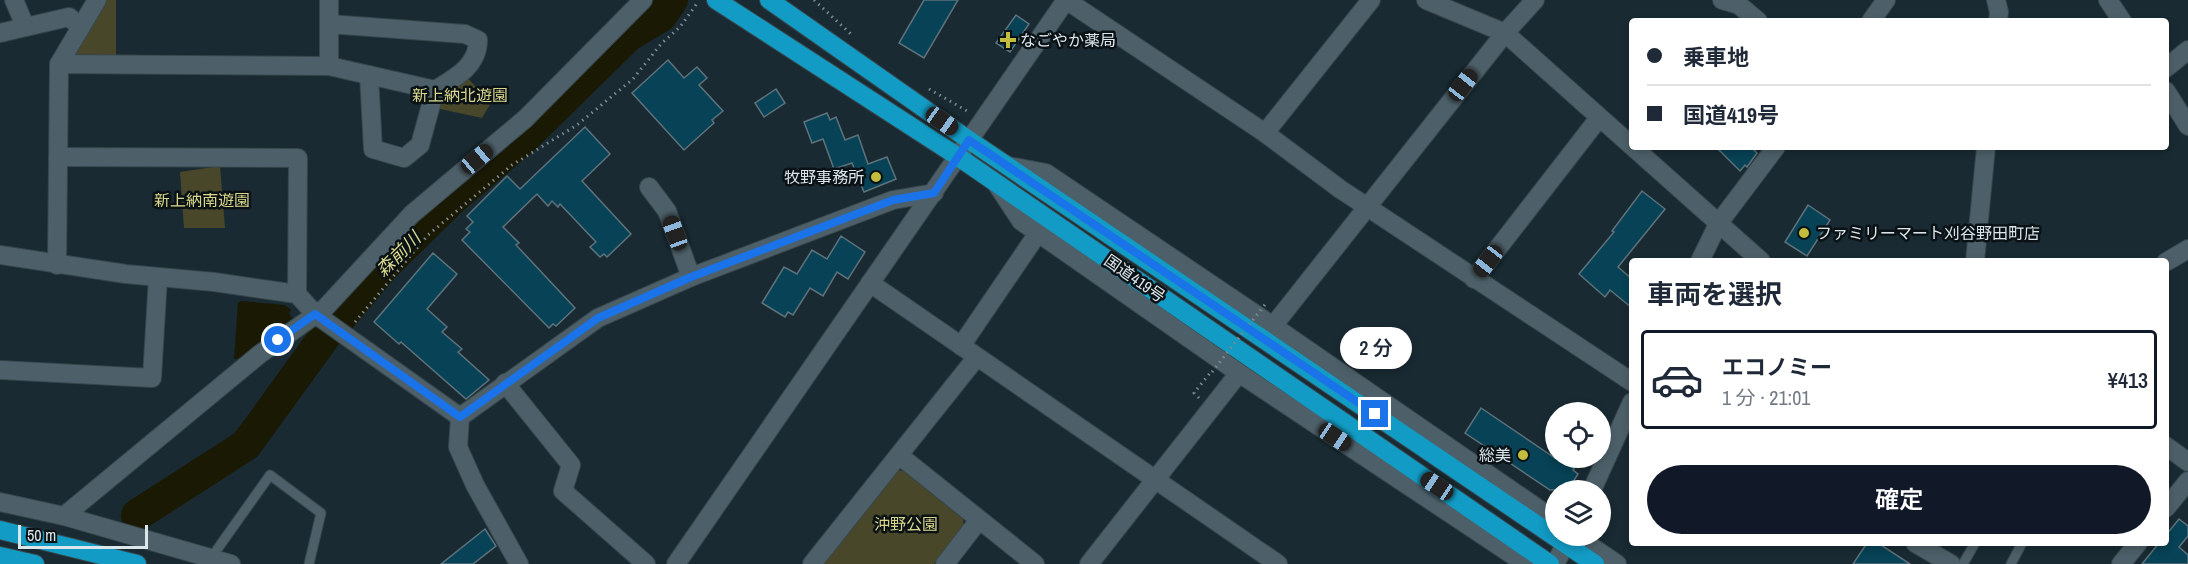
<!DOCTYPE html>
<html lang="ja">
<head>
<meta charset="utf-8">
<style>
	body { margin:0; font-family:"Archivo Narrow","Noto Sans JP",sans-serif; background:#f6f6f7; color:#1f2937; height:100vh; display:flex; flex-direction:column; font-size:22px; white-space:nowrap }
	* { box-sizing:border-box; margin:0 }
	p { font-size:20px; color:#747a83 }
	.icon { flex:none; width:33px; height:33px; fill:none; stroke:currentColor; stroke-width:2; stroke-linecap:round; stroke-linejoin:round }
	.map { position:relative; flex:1; overflow:hidden }
	.details { position:absolute; left:1629px; top:258px; width:540px; height:288px; display:flex; flex-direction:column; background:#fff; border-radius:6px; box-shadow:0 3px 9px #0003 }
	.details>* { flex:none }
	.top-card { position:absolute; left:1629px; top:18px; width:540px; height:132px; border-radius:6px; box-shadow:0 3px 9px #0003; display:grid; align-content:center; height:132px; padding:0 18px; background:#fff }
	.tools { position:absolute; left:1545px; top:402px; display:grid; gap:12px }
	.tools a { display:grid; place-items:center; width:66px; height:66px; border-radius:50%; background:#fff; box-shadow:0 3px 9px #0003; font-size:30px }
	.scale { position:absolute; left:18px; bottom:15px; width:130px; box-sizing:border-box; padding-left:6px; border:3px solid #dbe6eb; border-top:0; font-size:16px; line-height:21px; white-space:nowrap; color:#dbe6eb; -webkit-text-stroke:4px #0a1215; paint-order:stroke }
	.end { position:absolute; width:27px; height:27px; margin:-14px; border:8px solid #1a73e8; background:#fff; box-shadow:0 0 0 3px #fff }
	.from { border-radius:50% }
	.bubble { position:absolute; height:42px; border-radius:21px; background:#fff; box-shadow:0 3px 9px #0003; font-size:20px; font-weight:600; line-height:42px; text-align:center }
	.car { position:absolute; width:18px; height:36px; margin:-18px -9px; border-radius:8px; box-shadow:0 0 4px 2px #0007; background:linear-gradient(#222 24%,#8ab4d8 0 40%,#222 0 76%,#8ab4d8 0 86%,#222 0) }
	.top-card b { display:flex; align-items:center; gap:21px; height:57px; font-size:22px }
	.top-card b+b { border-top:2px solid #e0e1e3 }
	.top-card i { width:15px; height:15px; background:#1f2937 }
	ul { padding:0; list-style:none }
	li { display:flex; align-items:center; gap:18px; height:99px; margin:0 12px 9px; padding:0 6px; border:3px solid #e0e1e3; border-radius:6px }
	li div { flex:1 }
	li b { display:block; font-size:22px }
	li em { font-style:normal; font-weight:600 }
	li.current { border-color:#111827 }
	li>.icon { width:54px; height:54px; stroke-width:1.5 }
	h2 { padding:0 18px; font-size:27px; line-height:72px }
	.action { display:flex; gap:12px; margin-top:auto; padding:12px 18px }
	.action a { flex:1; height:69px; border-radius:36px; background:#111827; color:#fff; font-size:24px; font-weight:600; line-height:69px; text-align:center }
	.map>svg:first-child { display:block }
</style>
</head>
<body>
<div class="map">
<svg width="2188" height="564" viewBox="0 0 2188 564">
	<rect width="100%" height="100%" fill="#192a32"/>
	<g fill="#494729">
		<polygon points="105,0 116,0 116,65 74,64 72,54"/>
		<polygon points="461,71 491,103 482,118 431,107"/>
		<polygon points="220,166 225,228 184,228 180,172"/>
		<polygon points="904,470 963,518 964,527 934,564 823,564 897,471"/>
	</g>
	<polygon fill="#1a1903" points="241,301 285,305 291,310 289,314 293,318 238,359 234,359 238,303"/>
	<g fill="none" stroke-linecap="round" stroke-linejoin="round">
		<polyline stroke="#1a1903" stroke-width="32" points="137,515 246,445 325,336 384,266 451,200 523,139 628,36 661,16 672,0"/>
	</g>
	<g fill="#074256" stroke="#5e727b" stroke-width="1.5">
		<polygon points="924,0 958,0 924,58 899,43"/>
		<polygon points="1016,15 1029,24 1010,52 996,43"/>
		<polygon points="668,60 684,78 697,67 707,78 699,85 723,111 712,120 714,123 684,150 632,93"/>
		<polygon points="776,89 785,103 764,117 755,103"/>
		<polygon points="827,113 830,120 836,117 845,140 858,135 868,164 887,157 896,179 864,192 852,163 834,169 823,139 812,143 804,122"/>
		<polygon points="585,127 610,154 582,181 631,234 607,257 604,254 600,257 590,247 596,242 560,204 558,207 552,201 548,206 537,194 503,227 519,243 516,245 575,308 556,326 553,324 549,328 462,240 470,232 466,229 473,222 467,216 507,176 520,189"/>
		<polygon points="1716,147 1751,147 1757,153 1747,167 1745,165 1740,171"/>
		<polygon points="1642,191 1665,209 1618,267 1632,279 1632,308 1610,290 1605,297 1579,274 1614,232 1612,231"/>
		<polygon points="1808,205 1830,220 1807,256 1785,242"/>
		<polygon points="841,236 865,252 848,279 837,272 823,296 810,288 793,315 788,312 785,317 762,303 784,267 797,274 812,250 827,259"/>
		<polygon points="433,253 457,274 427,309 447,327 442,332 462,349 458,352 489,380 466,399 401,342 399,344 374,322"/>
		<polygon points="1481,408 1555,458 1581,458 1573,470 1578,474 1568,490 1550,490 1465,433"/>
		<polygon points="2179,519 2188,526 2188,536 2179,547 2188,555 2188,564 2142,564 2159,543 2166,543 2166,535"/>
		<polygon points="485,529 496,546 473,564 441,564"/>
		<polygon points="1867,543 1878,543 1910,564 1853,564"/>
	</g>
	<g fill="none" stroke-linecap="round" stroke-linejoin="round">
		<g stroke="#37464b" stroke-width="11">
			<g id="service">
				<polyline points="211,558 270,475 321,513 309,564"/>
				<polyline points="1963,564 1975,543"/>
				<polyline points="2011,564 2022,543"/>
			</g>
		</g>
		<g stroke="#37464b" stroke-width="20">
			<g id="minor">
				<polyline points="14,0 25,26"/>
				<polyline points="329,0 329,66"/>
				<polyline points="1066,0 1265,133 1340,189 1632,382"/>
				<polyline points="1426,0 1505,33 1761,261"/>
				<polyline points="1722,0 1739,5 1758,21"/>
				<polyline points="1996,0 1999,12 1998,21"/>
				<polyline points="2108,0 2122,21"/>
				<polyline points="0,33 69,17 81,27"/>
				<polyline points="59,64 97,0"/>
				<polyline points="2166,68 2188,50"/>
				<polyline points="369,75 373,149 404,158 420,145 435,90"/>
				<polyline points="2166,91 2188,126"/>
				<polyline points="1265,133 1371,0"/>
				<polyline points="58,157 298,158 297,294"/>
				<polyline points="1008,166 1046,173 1273,326 1556,521"/>
				<polyline points="996,183 1021,221 1239,373 1526,564"/>
				<polyline points="649,187 667,211 691,277"/>
				<polyline points="0,255 126,274 214,282 297,294 315,314 460,417 598,318 691,277 893,200 934,193"/>
				<polyline points="1975,261 1986,147"/>
				<polyline points="2166,262 2188,249"/>
				<path d="M 57,265 L 59,64 L 329,66 L 435,90 C 455,78 478,66 478,40 L 465,34 L 329,24"/>
				<polyline points="1474,279 1599,118"/>
				<polyline points="870,283 1278,564"/>
				<polyline points="1273,326 1505,33 1535,0"/>
				<polyline points="961,346 1038,233"/>
				<polyline points="0,370 152,378 158,277"/>
				<polyline points="505,383 571,465 563,491 646,564"/>
				<polyline points="460,417 458,447 475,485 519,564"/>
				<polyline points="2166,446 2188,462"/>
				<polyline points="900,456 1035,564"/>
				<polyline points="0,502 64,516 231,564"/>
				<polyline points="2166,508 2188,481"/>
				<polyline points="64,516 260,354 325,308 412,214 525,119 643,0"/>
				<polyline points="1576,536 1617,564"/>
				<polyline points="1915,543 1951,564"/>
				<polyline points="676,564 1066,0"/>
				<polyline points="812,564 976,358"/>
				<polyline points="945,564 979,520"/>
				<polyline points="1089,564 1239,373"/>
				<polyline points="2121,564 2138,543"/>
			</g>
		</g>
		<g stroke="#37464b" stroke-width="20">
			<g id="tertiary">
				<polyline points="1871,21 1886,0"/>
				<polyline points="1700,261 1718,224 1776,147"/>
				<polyline points="1592,490 1632,402"/>
				<polyline points="1555,564 1570,536"/>
			</g>
		</g>
		<g stroke="#37464b" stroke-width="20">
			<g id="trunk">
				<polyline points="716,0 957,156 1550,564"/>
				<polyline points="769,0 969,140 1595,564"/>
				<polyline points="0,530 137,564"/>
				<polyline points="0,556 35,564"/>
			</g>
		</g>
		<g stroke="#7e8c92" stroke-width="3" stroke-dasharray="1.5 4.5" stroke-linecap="butt">
			<polyline points="814,0 852,35"/>
			<polyline points="929,89 967,111"/>
			<polyline points="355,322 428,235 512,165 577,125 633,79 661,44 680,27 698,2"/>
			<polyline points="1199,398 1194,393 1210,373"/>
		</g>
		<use href="#service" stroke="#4d6069" stroke-width="9"/>
		<use href="#minor" stroke="#4d6069" stroke-width="18"/>
		<use href="#tertiary" stroke="#4d6069" stroke-width="18"/>
		<use href="#trunk" stroke="#129bc4" stroke-width="18"/>
		<polyline stroke="#7e8c92" stroke-width="3" stroke-dasharray="1.5 4.5" stroke-linecap="butt" points="1212,372 1267,302"/>
	</g>
	<g fill="none" stroke-linecap="round" stroke-linejoin="round">
		<polyline stroke="#1a73e8" stroke-width="8" points="278,340 315,314 460,417 598,318 691,277 893,200 934,193 969,140 1375,414"/>
	</g>
	<g fill="#c3bd3e" stroke="#0a1215" stroke-width="2">
		<path d="M1005 31h6v6h6v6h-6v6h-6v-6h-6v-6h6z"/>
		<circle cx="876" cy="177" r="6"/>
		<circle cx="1804" cy="233" r="6"/>
		<circle cx="1523" cy="455" r="6"/>
	</g>
	<g text-anchor="middle" dominant-baseline="central" stroke-width="5" stroke-linejoin="round" paint-order="stroke">
		<g font-size="16" fill="#dbe6eb" stroke="#0a1215" text-anchor="start">
			<text x="1020" y="40">なごやか薬局</text>
			<text x="864" y="177" text-anchor="end">牧野事務所</text>
			<text x="1816" y="233">ファミリーマート刈谷野田町店</text>
			<text x="1511" y="455" text-anchor="end">総美</text>
		</g>
		<g font-size="16" fill="#d9d68c" stroke="#0a1215">
			<text x="460" y="95">新上納北遊園</text>
			<text x="202" y="200">新上納南遊園</text>
			<text x="906" y="524">沖野公園</text>
		</g>
		<g font-size="16" fill="#dbe6eb" stroke="#0a1215">
			<text transform="translate(1135 278) rotate(35)">国道419号</text>
		</g>
		<g font-size="18" font-style="italic" fill="#dad78d" stroke="#0a1215">
			<text transform="translate(398 254) rotate(-45)">森前川</text>
		</g>
	</g>
</svg>
<div class="tools">
<a><svg class="icon" aria-label="locate" viewBox="0 0 24 24"><circle cx="12" cy="12" r="6"/><path d="M12 2v4M12 18v4M2 12h4M18 12h4"/></svg></a>
<a><svg class="icon" aria-label="layers" viewBox="0 0 24 24"><path d="M12 4l9 5-9 5-9-5zM3 14l9 5 9-5"/></svg></a>
</div>
<div class="scale">50 m</div>
<i class="end from" style="left:278px;top:340px"></i>
<i class="end" style="left:1375px;top:414px"></i>
<div class="bubble" style="left:1340px;top:327px;width:72px">2 分</div>
<i class="car" style="left:1463px;top:85px;rotate:38deg"></i>
<i class="car" style="left:942px;top:121px;rotate:125deg"></i>
<i class="car" style="left:477px;top:159px;rotate:50deg"></i>
<i class="car" style="left:675px;top:233px;rotate:340deg"></i>
<i class="car" style="left:1488px;top:261px;rotate:218deg"></i>
<i class="car" style="left:1335px;top:437px;rotate:124deg"></i>
<i class="car" style="left:1437px;top:486px;rotate:304deg"></i>
<div class="top-card">
<b><i class="from"></i>乗車地</b>
<b><i></i>国道419号</b>
</div>
<section class="details">
<h2>車両を選択</h2>
<ul>
<li class="current"><svg class="icon" aria-label="car" viewBox="0 0 24 24"><path d="M5 17H2v-5l4-1 3-4h7l3 4 3 1v5h-3M9 17h6M6 11h13"/><circle cx="7" cy="17" r="2"/><circle cx="17" cy="17" r="2"/></svg><div><b>エコノミー</b><p>1 分 · 21:01</p></div><em>¥413</em></li>
</ul>
<div class="action"><a>確定</a></div>
</section>
</div>
</body>
</html>
